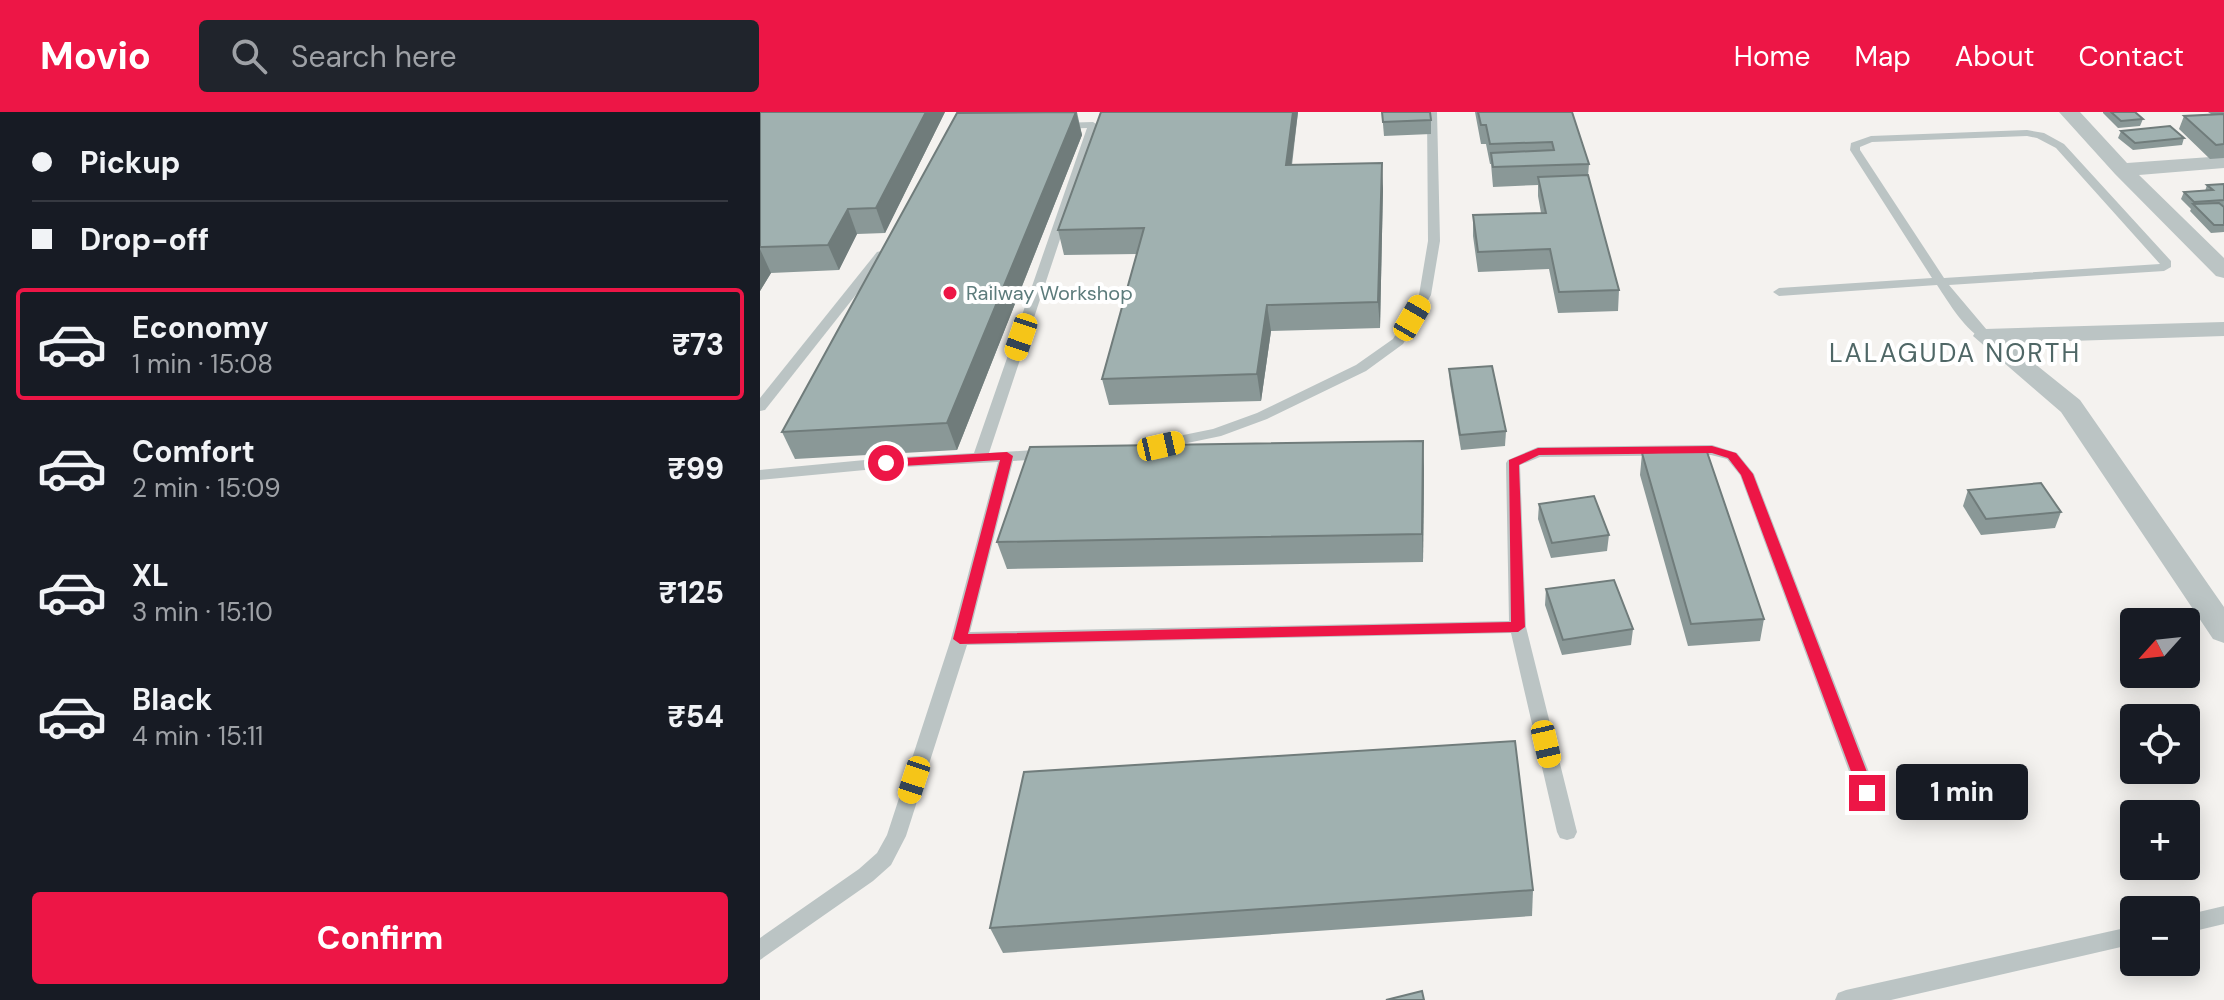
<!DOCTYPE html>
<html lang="en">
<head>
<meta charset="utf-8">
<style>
	body { margin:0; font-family:"DM Sans",sans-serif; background:#20242c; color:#f1f3f6; height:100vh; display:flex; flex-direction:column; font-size:30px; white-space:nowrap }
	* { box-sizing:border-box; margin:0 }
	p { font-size:26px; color:#9ea1a6 }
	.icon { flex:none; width:44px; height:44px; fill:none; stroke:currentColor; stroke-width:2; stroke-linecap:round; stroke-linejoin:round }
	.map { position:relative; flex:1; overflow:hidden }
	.drawer { display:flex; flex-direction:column; background:#171b24; width:760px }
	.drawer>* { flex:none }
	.hud { display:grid; align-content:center; height:176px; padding:0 32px; background:#171b24 }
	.needle { width:52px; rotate:243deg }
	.buttons { position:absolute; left:1360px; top:496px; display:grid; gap:16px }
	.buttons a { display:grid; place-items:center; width:80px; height:80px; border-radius:8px; background:#171b24; box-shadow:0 4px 20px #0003; font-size:40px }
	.end { position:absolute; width:36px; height:36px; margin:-18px; border:10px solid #ed1646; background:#fff; box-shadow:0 0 0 4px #fff }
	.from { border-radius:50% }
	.bubble { position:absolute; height:56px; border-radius:8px; background:#171b24; box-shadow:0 4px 20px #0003; font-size:26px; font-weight:800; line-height:56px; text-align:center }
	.car { position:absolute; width:24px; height:48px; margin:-24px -12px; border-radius:10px; box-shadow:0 0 6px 2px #0007; background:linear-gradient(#f5c518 24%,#345 0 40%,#f5c518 0 76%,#345 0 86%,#f5c518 0) }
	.hud b { display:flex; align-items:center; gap:28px; height:76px; font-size:30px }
	.hud b+b { border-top:2px solid #363941 }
	.hud i { width:20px; height:20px; background:#f1f3f6 }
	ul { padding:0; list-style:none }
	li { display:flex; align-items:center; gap:24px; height:112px; margin:0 16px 12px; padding:0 16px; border:4px solid transparent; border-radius:8px }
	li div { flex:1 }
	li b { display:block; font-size:30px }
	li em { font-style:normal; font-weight:800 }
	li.on { border-color:#ed1646 }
	li>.icon { width:72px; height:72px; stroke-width:1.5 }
	.primary-button { display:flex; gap:16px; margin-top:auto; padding:16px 32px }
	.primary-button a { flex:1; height:92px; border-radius:8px; background:#ed1646; color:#fff; font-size:32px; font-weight:800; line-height:92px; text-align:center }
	header { display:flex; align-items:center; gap:48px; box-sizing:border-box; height:112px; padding:0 40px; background:#ed1646; color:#fff }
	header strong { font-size:38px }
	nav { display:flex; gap:44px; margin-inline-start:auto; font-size:28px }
	.search { width:560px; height:72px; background:#20242c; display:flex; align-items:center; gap:20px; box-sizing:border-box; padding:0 28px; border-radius:8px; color:#9ea1a6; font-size:30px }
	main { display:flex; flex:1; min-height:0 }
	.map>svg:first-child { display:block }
</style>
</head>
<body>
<header>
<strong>Movio</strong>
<div class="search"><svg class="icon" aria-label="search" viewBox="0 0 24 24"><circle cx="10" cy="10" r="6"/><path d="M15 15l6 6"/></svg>Search here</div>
<nav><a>Home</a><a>Map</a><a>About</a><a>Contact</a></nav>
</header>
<main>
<section class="drawer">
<div class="hud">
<b><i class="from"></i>Pickup</b>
<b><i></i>Drop-off</b>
</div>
<ul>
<li class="on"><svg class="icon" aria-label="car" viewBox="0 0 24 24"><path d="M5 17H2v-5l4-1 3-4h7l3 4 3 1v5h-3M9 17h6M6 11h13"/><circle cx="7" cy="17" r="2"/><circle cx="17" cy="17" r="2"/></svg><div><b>Economy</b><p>1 min · 15:08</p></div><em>₹73</em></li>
<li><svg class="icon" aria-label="car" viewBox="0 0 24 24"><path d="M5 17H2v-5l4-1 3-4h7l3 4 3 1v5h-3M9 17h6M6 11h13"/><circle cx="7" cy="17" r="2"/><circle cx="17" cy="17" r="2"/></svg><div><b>Comfort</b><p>2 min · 15:09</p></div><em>₹99</em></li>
<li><svg class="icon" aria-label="car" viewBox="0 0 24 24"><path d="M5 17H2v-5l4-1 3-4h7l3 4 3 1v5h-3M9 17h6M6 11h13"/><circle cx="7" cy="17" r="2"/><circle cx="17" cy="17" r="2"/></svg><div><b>XL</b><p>3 min · 15:10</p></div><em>₹125</em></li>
<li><svg class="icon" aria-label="car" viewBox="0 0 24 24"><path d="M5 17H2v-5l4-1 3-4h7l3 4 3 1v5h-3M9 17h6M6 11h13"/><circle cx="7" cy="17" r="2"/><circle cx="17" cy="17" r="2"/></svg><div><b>Black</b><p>4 min · 15:11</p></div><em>₹54</em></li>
</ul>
<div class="primary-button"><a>Confirm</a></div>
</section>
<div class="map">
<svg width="1464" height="888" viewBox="0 0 1464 888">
	<rect width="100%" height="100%" fill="#f4f2ef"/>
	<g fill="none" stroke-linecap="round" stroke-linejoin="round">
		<g fill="#bbc4c4" fill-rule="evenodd">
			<polygon points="667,0 677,0 680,129 671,183 643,232 606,259 507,307 461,324 384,340 379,338 377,335 379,332 453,317 497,301 596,253 633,227 659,183 668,129"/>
			<polygon points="333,10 338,13 229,341 289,337 296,342 289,347 253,349 210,520 749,509 746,351 748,348 778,335 952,333 977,341 994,362 1117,681 1114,687 1107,689 1100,687 1097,681 980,363 967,347 951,343 780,345 760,353 766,515 817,720 814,726 807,728 800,726 797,720 751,521 207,533 146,724 131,753 113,769 0,848 0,826 99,757 117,741 127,723 191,527 238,350 126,356 0,368 0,358 126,346 214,341 327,16 298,17 293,14 298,11"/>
			<path d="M 1267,18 L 1284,21 L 1304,32 L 1411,149 L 1411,155 L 1404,159 L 1189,173 L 1232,224 L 1225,228 C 1206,220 1189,191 1177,173 L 1019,184 L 1013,180 L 1019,176 L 1172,166 L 1090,38 L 1091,31 L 1111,24 ZM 1267,24 L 1277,26 L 1296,36 L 1400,152 L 1184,166 L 1100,38 L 1100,35 L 1112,30 Z"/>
			<polygon points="121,139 127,143 125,146 5,298 0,299 0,286 117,140"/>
			<polygon points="1464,794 1464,812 1426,821 1426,803"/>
			<polygon points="1374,814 1374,832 1131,888 1075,888 1078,881 1086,878"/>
		</g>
		<g fill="#bbc4c4" fill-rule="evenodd">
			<polygon points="1299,0 1320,0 1367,51 1464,44 1464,56 1379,63 1464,146 1464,166 1456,164 1355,62"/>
			<polygon points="1464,210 1464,224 1249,231 1320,288 1464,495 1464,531 1453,527 1301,300 1213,224 1216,219 1225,217"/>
		</g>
	</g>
	<g fill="#8a9897">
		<polygon points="0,0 185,0 125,121 97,122 79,158 11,161 0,179"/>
		<polygon points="209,0 317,0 322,23 197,338 35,347 22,320"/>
		<polygon points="341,0 538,0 532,53 623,76 620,216 511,219 501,289 349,293 342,267 377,142 304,143 298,118"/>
		<polygon points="622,0 671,8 671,22 624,24"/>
		<polygon points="715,0 812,0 829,52 828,64 859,178 858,199 798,201 789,157 718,160 713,124 713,103 781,101 778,84 778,73 733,75 731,52 730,52 726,32 721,32"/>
		<polygon points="1343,0 1375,0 1383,7 1380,14 1358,16 1343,1"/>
		<polygon points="1448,0 1464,0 1464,46 1450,47 1419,17 1424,4 1451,2"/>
		<polygon points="1361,19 1424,26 1422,33 1373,38 1358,26"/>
		<polygon points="1464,72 1464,120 1451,121 1430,99 1431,97 1421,87 1424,80 1445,79 1447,73"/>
		<polygon points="689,257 746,319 745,334 701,338 690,272"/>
		<polygon points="882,341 1004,507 1000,529 928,534 880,363"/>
		<polygon points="664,356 663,450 247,457 237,430"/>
		<polygon points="1208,378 1301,400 1295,416 1221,423 1203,394"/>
		<polygon points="779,392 849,423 847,439 791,446 778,407"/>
		<polygon points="786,477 873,517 871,533 802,543 785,493"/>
		<polygon points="773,778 772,804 243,841 230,816"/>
	</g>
	<g fill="#707c7b">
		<polygon points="166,0 185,0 125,121 116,96"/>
		<polygon points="316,0 322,23 197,338 187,311"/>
		<polygon points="533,0 538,0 528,78 526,53"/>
		<polygon points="622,51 623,76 620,216 618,190"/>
		<polygon points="88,97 97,122 79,158 68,133"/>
		<polygon points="0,137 11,161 0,179"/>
		<polygon points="507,193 511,219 501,289 497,262"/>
		<polygon points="663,329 664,356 663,450 662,422"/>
	</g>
	<g fill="#a0b1b0" stroke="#707c7b" stroke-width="2">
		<polygon points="0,0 166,0 116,96 88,97 68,133 0,135"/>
		<polygon points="316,0 187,311 22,320 197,1"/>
		<polygon points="341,0 533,0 526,53 622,51 618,190 507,193 497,262 342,267 384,116 298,118"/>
		<polygon points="622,0 670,0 671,8 623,10"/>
		<polygon points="718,0 812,0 829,52 733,55 731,41 794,38 792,30 730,32 726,13 721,13"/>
		<polygon points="1351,0 1375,0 1383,7 1361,9"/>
		<polygon points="1464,2 1464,32 1456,33 1424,4"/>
		<polygon points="1410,14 1424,26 1375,31 1361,19"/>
		<polygon points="828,63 859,178 799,180 790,137 718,140 713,103 786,101 778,65"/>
		<polygon points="1464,72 1464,88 1434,90 1424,80 1453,78 1447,73"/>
		<polygon points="1459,91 1464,95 1464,113 1454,113 1433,92"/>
		<polygon points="732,254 746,319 700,323 689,257"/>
		<polygon points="663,329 662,422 237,430 270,335"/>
		<polygon points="946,337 1004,507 931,512 882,341"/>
		<polygon points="1281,371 1301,400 1226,407 1208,378"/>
		<polygon points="834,384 849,423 792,431 779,392"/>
		<polygon points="854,468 873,517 803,528 786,477"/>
		<polygon points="755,629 773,778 230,816 264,660"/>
		<polygon points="662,879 664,888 626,888"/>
	</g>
	<polygon fill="#ed1646" points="952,334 976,341 993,362 1115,681 1112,685 1107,687 1099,681 981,363 968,346 952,341 779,343 759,353 765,515 758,520 200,532 193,527 240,348 126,355 120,351 126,347 247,340 253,344 208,522 751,510 749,348 778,336"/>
	<circle fill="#ed1646" stroke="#fff" stroke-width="3" cx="190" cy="181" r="8"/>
	<g text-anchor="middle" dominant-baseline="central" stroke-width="8" stroke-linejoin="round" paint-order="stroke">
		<g font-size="20" fill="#5d7c7c" stroke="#fff" text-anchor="start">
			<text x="206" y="181">Railway Workshop</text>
		</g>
		<g font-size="26" letter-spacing="2" fill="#4f6766" stroke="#fff">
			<text x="1195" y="241">LALAGUDA NORTH</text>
		</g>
	</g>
</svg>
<div class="buttons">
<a><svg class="needle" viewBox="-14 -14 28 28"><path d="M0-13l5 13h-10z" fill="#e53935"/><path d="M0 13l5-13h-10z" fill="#9ea1a6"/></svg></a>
<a><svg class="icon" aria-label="locate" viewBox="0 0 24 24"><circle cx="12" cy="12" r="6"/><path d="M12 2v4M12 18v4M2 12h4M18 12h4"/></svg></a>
<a>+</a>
<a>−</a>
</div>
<i class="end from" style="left:126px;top:351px"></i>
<i class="end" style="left:1107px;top:681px"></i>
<div class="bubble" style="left:1136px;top:652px;width:132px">1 min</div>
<i class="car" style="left:652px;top:206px;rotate:30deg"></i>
<i class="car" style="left:261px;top:225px;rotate:199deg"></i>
<i class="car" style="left:401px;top:334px;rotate:77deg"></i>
<i class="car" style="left:786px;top:632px;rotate:167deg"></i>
<i class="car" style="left:154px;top:668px;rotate:198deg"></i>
</div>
</main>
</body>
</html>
